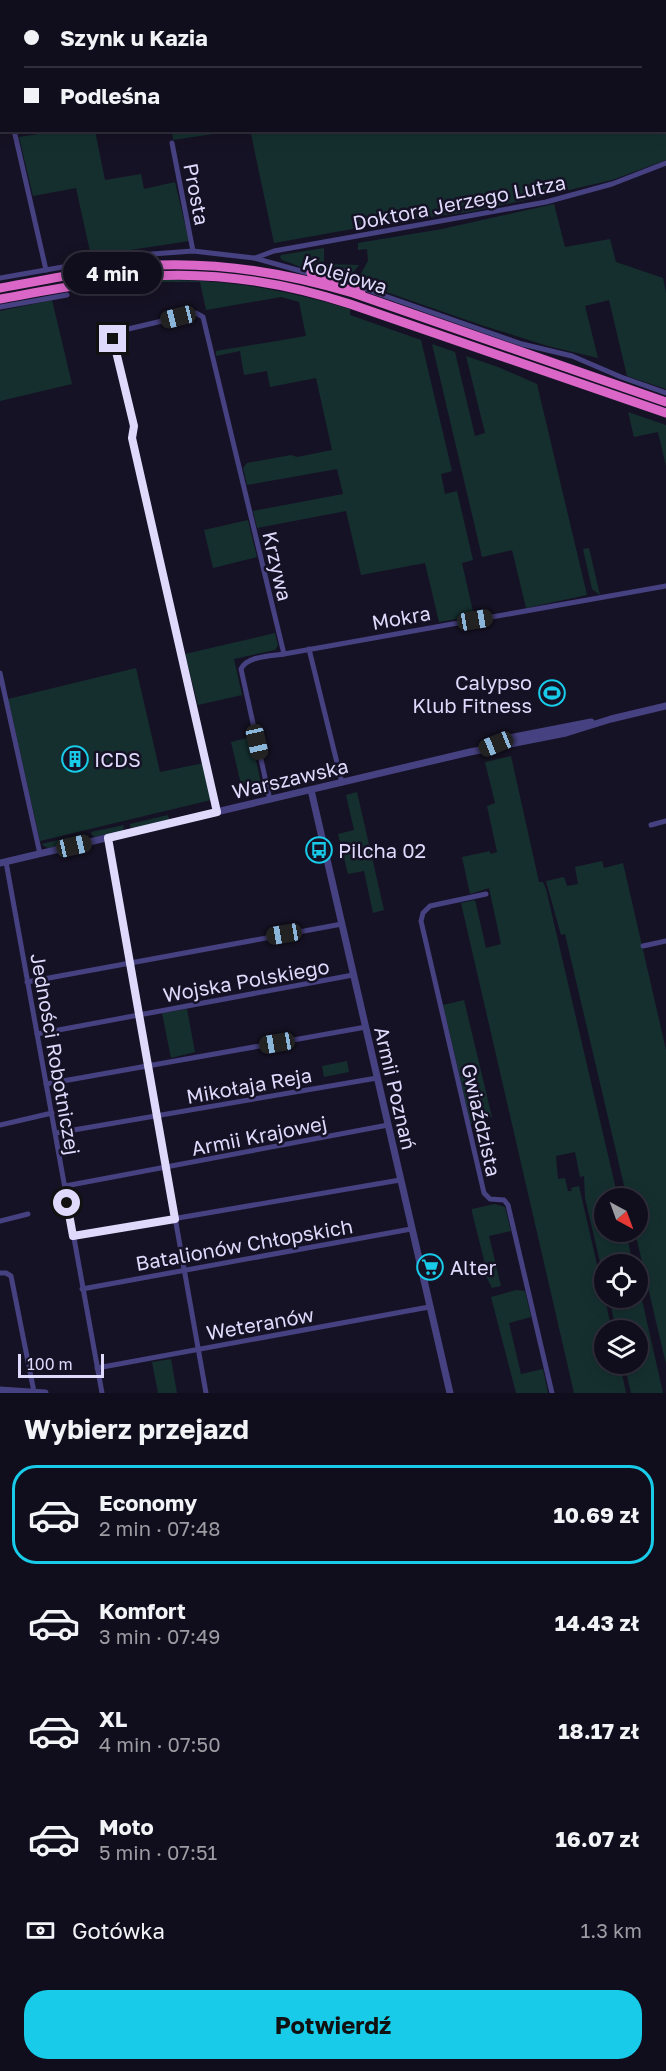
<!DOCTYPE html>
<html lang="pl">
<head>
<meta charset="utf-8">
<style>
	body { margin:0; font-family:"Golos Text",sans-serif; background:#1e1c29; color:#f1f3f6; height:100vh; display:flex; flex-direction:column; font-size:22px; white-space:nowrap }
	* { box-sizing:border-box; margin:0 }
	p { font-size:20px; color:#9c9ca3 }
	.icon { flex:none; width:33px; height:33px; fill:none; stroke:currentColor; stroke-width:2; stroke-linecap:round; stroke-linejoin:round }
	.map { position:relative; height:1393px; overflow:hidden }
	.sheet { display:flex; flex-direction:column; background:#100e1c; flex:1 }
	.sheet>* { flex:none }
	.banner { position:absolute; left:0px; top:0px; width:666px; height:132px; box-shadow:0 3px 15px #0003,0 0 0 2px #302e3b; display:grid; align-content:center; height:132px; padding:0 24px; background:#100e1c }
	.needle { width:39px; rotate:139deg }
	.buttons { position:absolute; left:594px; top:1188px; display:grid; gap:12px }
	.buttons a { display:grid; place-items:center; width:54px; height:54px; border-radius:50%; background:#100e1c; box-shadow:0 3px 15px #0003,0 0 0 2px #302e3b; font-size:30px }
	.scale { position:absolute; left:18px; bottom:15px; width:86px; box-sizing:border-box; padding-left:6px; border:3px solid #dfd9fb; border-top:0; font-size:16px; line-height:21px; white-space:nowrap; color:#dfd9fb; -webkit-text-stroke:4px #161225; paint-order:stroke }
	.end { position:absolute; width:27px; height:27px; margin:-14px; border:8px solid #dfd9fb; background:#111; box-shadow:0 0 0 3px #111 }
	.from { border-radius:50% }
	.bubble { position:absolute; height:42px; border-radius:21px; background:#100e1c; box-shadow:0 3px 15px #0003,0 0 0 2px #302e3b; font-size:20px; font-weight:700; line-height:42px; text-align:center }
	.car { position:absolute; width:18px; height:36px; margin:-18px -9px; border-radius:8px; box-shadow:0 0 4px 2px #0007; background:linear-gradient(#222 24%,#8ab4d8 0 40%,#222 0 76%,#8ab4d8 0 86%,#222 0) }
	.banner b { display:flex; align-items:center; gap:21px; height:57px; font-size:22px }
	.banner b+b { border-top:2px solid #302e3b }
	.banner i { width:15px; height:15px; background:#f1f3f6 }
	ul { padding:0; list-style:none }
	li { display:flex; align-items:center; gap:18px; height:99px; margin:0 12px 9px; padding:0 12px; border:3px solid transparent; border-radius:24px }
	li div { flex:1 }
	li b { display:block; font-size:22px }
	li em { font-style:normal; font-weight:700 }
	li.selected { border-color:#18cce9 }
	li>.icon { width:54px; height:54px; stroke-width:1.5 }
	h2 { padding:0 24px; font-size:27px; line-height:72px }
	.pay { display:flex; align-items:center; gap:15px; height:66px; padding:0 24px; font-size:22px }
	.pay p { margin-inline-start:auto }
	.action { display:flex; gap:12px; margin-top:auto; padding:12px 24px }
	.action a { flex:1; height:69px; border-radius:24px; background:#18cce9; color:#111; font-size:24px; font-weight:700; line-height:69px; text-align:center }
	.map>svg:first-child { display:block }
</style>
</head>
<body>
<div class="map">
<svg width="666" height="1393" viewBox="0 0 666 1393">
	<rect width="100%" height="100%" fill="#161225"/>
	<g fill="#152f2f">
		<polygon points="32,0 141,0 141,1 32,2"/>
		<polygon points="148,0 666,0 666,160 612,180 535,198 469,212 392,222 274,243 251,134 276,130 664,130 664,2"/>
		<polygon points="56,131 95,131 105,180 141,174 144,189 175,182 189,241 91,256 76,188 33,196 19,137"/>
		<polygon points="172,131 220,131 220,133 173,140"/>
		<polygon points="554,204 565,247 610,239 616,262 663,278 666,293 666,389 627,376 609,300 585,306 598,358 548,346 481,325 366,285 358,279 368,261 367,249 358,250 358,243 442,229"/>
		<path d="M 324,248 L 324,264 L 359,265 L 352,274 C 340,260 327,271 315,270 C 305,270 292,263 282,260 L 280,257 L 281,255 Z"/>
		<path d="M 155,280 C 226,279 283,289 350,309 L 350,315 L 421,340 L 452,471 L 441,474 L 445,494 L 457,491 L 473,560 L 462,563 L 474,616 L 439,622 L 425,563 L 361,575 L 346,511 L 257,528 L 253,511 L 343,494 L 337,469 L 247,485 L 243,468 L 247,463 L 291,455 L 297,457 L 332,450 L 316,378 L 270,387 L 267,371 L 244,375 L 240,351 L 216,356 L 216,351 L 306,336 L 299,302 L 281,297 L 206,310 L 200,282 L 161,282 L 124,287 L 124,284 Z"/>
		<polygon points="52,300 72,384 0,401 0,311"/>
		<polygon points="432,344 455,352 475,436 485,433 466,356 498,367 537,384 587,595 526,608 512,550 482,557"/>
		<polygon points="628,412 666,425 666,466 658,432 634,437"/>
		<polygon points="248,520 257,557 213,568 204,530"/>
		<polygon points="589,548 600,595 592,589 583,549"/>
		<polygon points="275,633 278,645 275,650 234,659 242,695 198,705 185,654"/>
		<polygon points="136,668 160,772 204,763 211,800 40,841 8,699"/>
		<polygon points="251,737 262,788 243,793 231,742"/>
		<polygon points="511,756 539,882 543,882 546,889 618,1198 604,1198 604,1232 626,1232 633,1264 604,1264 604,1279 585,1198 584,1176 580,1177 575,1152 556,1156 558,1179 565,1178 568,1191 572,1191 571,1188 579,1186 612,1330 604,1330 604,1364 620,1364 626,1393 574,1393 461,903 475,900 486,948 501,944 489,888 470,894 462,857 490,851 490,854 497,852 487,806 495,803 485,762"/>
		<polygon points="357,792 384,910 373,913 364,871 348,874 338,834 354,830 346,795"/>
		<polygon points="168,815 169,820 134,828 130,827 130,824"/>
		<polygon points="124,825 123,831 95,837 92,835 91,832"/>
		<polygon points="85,834 86,837 84,840 48,848 41,844"/>
		<polygon points="602,861 604,868 623,863 666,1050 666,1364 635,1232 638,1232 638,1198 627,1198 565,934 561,935 546,881 564,877 567,886 578,884 575,867"/>
		<polygon points="464,1000 492,1117 473,1122 471,1125 443,1005"/>
		<polygon points="187,1009 195,1052 171,1058 162,1013"/>
		<polygon points="347,1061 349,1072 324,1077 322,1066"/>
		<polygon points="495,1204 505,1207 511,1231 489,1236 501,1286 492,1288 486,1276 484,1260 472,1212 472,1209"/>
		<polygon points="638,1282 663,1393 631,1393 624,1364 638,1364 638,1330 616,1330 609,1298 638,1298"/>
		<polygon points="516,1290 525,1291 531,1317 509,1323 521,1374 543,1369 548,1393 516,1393 491,1297"/>
		<polygon points="171,1359 177,1393 158,1393 152,1362"/>
	</g>
	<g fill="none" stroke-linecap="round" stroke-linejoin="round">
		<g stroke="#464180" stroke-width="5">
			<polyline points="0,71 2,78"/>
			<polyline points="14,130 46,270"/>
			<polyline points="172,143 193,251"/>
			<polyline points="255,258 274,251 546,202 612,184 666,163"/>
			<polyline points="0,278 125,256 193,251 254,258 308,273 343,271 349,273 368,290 522,344 572,356 621,377 666,393"/>
			<polyline points="0,307 67,295"/>
			<polyline points="309,649 342,783"/>
			<polyline points="284,654 666,586"/>
			<polyline points="0,673 40,854"/>
			<path d="M 217,812 L 132,438 L 134,426 L 113,341 L 115,335 L 124,330 L 196,313 L 203,317 L 284,654 C 271,656 247,656 241,669 L 270,800"/>
			<polyline points="651,825 666,821"/>
			<polyline points="108,838 206,1393"/>
			<polyline points="6,862 102,1393"/>
			<polyline points="486,894 430,906 423,913 421,921 484,1193 490,1199 504,1200 508,1205 552,1393"/>
			<polyline points="643,946 666,941"/>
			<polyline points="27,982 342,924"/>
			<polyline points="37,1034 353,975"/>
			<polyline points="46,1084 366,1027"/>
			<polyline points="0,1125 52,1113"/>
			<polyline points="56,1133 377,1078"/>
			<polyline points="65,1186 388,1125"/>
			<polyline points="0,1221 28,1214"/>
			<polyline points="73,1236 400,1180"/>
			<polyline points="0,1273 6,1273 11,1276 34,1392"/>
			<polyline points="82,1289 411,1229"/>
			<polyline points="97,1368 429,1307"/>
		</g>
		<g stroke="#464180" stroke-width="7">
			<polyline points="494,745 509,738 591,722"/>
			<polyline points="311,790 450,1393"/>
			<polyline points="0,863 470,752 566,733 611,719 666,706"/>
			<polyline points="0,1390 45,1393"/>
		</g>
		<g stroke="#da66c8" stroke-width="9">
			<polyline points="311,273 345,283 361,293"/>
			<path d="M 0,288 C 47,280 93,269 141,266 C 214,261 284,272 353,293 L 666,402"/>
			<path d="M 0,299 C 50,290 100,280 150,276 C 218,272 286,283 350,304 L 666,413"/>
		</g>
	</g>
	<g fill="none" stroke-linecap="round" stroke-linejoin="round">
		<polyline stroke="#dfd9fb" stroke-width="8" points="67,1203 73,1236 175,1219 108,838 217,812 132,438 134,426 113,339"/>
	</g>
	<defs>
		<g id="stadium-ring" transform="scale(1.35)"><circle r="9.5" fill="#161225" stroke="#18cce9" stroke-width="1.5"/><path d="M0-5a6.5 5 0 1 0 0 10a6.5 5 0 1 0 0-10ZM-3.5-1.8h7v3.6h-7Z" fill="#18cce9"/></g>
		<g id="building-ring" transform="scale(1.35)"><circle r="9.5" fill="#161225" stroke="#18cce9" stroke-width="1.5"/><path d="M-4-6H4V6H1V3H-1V6H-4ZM-2.5-4.3h1.7v1.8h-1.7ZM.8-4.3h1.7v1.8H.8ZM-2.5-1h1.7V.8h-1.7ZM.8-1h1.7V.8H.8Z" fill="#18cce9"/></g>
		<g id="bus-ring" transform="scale(1.35)"><circle r="9.5" fill="#161225" stroke="#18cce9" stroke-width="1.5"/><path d="M-5-6H5V4H4V6H2V4H-2V6H-4V4H-5ZM-3.5-4V0h7V-4ZM-3.5 1.2v1.5H-2V1.2ZM2 1.2v1.5H3.5V1.2Z" fill="#18cce9"/></g>
		<g id="supermarket-ring" transform="scale(1.35)"><circle r="9.5" fill="#161225" stroke="#18cce9" stroke-width="1.5"/><path d="M-6-5.5h2.5l.6 2H6L4.5 2H-2.5L-4.4-4H-6ZM-1.5 3.2a1.3 1.3 0 1 0 .1 0ZM3 3.2a1.3 1.3 0 1 0 .1 0Z" fill="#18cce9"/></g>
	</defs>
	<g fill-rule="evenodd">
		<use href="#stadium-ring" x="552" y="693"/>
		<use href="#building-ring" x="75" y="759"/>
		<use href="#bus-ring" x="319" y="850"/>
		<use href="#supermarket-ring" x="430" y="1267"/>
	</g>
	<g text-anchor="middle" dominant-baseline="central" stroke-width="5" stroke-linejoin="round" paint-order="stroke">
		<g font-size="20" fill="#dfd9fb" stroke="#161225">
			<text transform="translate(197 194) rotate(79)">Prosta</text>
			<text transform="translate(459 202) rotate(-11)">Doktora Jerzego Lutza</text>
			<text transform="translate(345 274) rotate(17)">Kolejowa</text>
			<text transform="translate(278 566) rotate(77)">Krzywa</text>
			<text transform="translate(401 617) rotate(-10)">Mokra</text>
			<text transform="translate(290 778) rotate(-13)">Warszawska</text>
			<text transform="translate(246 980) rotate(-10)">Wojska Polskiego</text>
			<text transform="translate(56 1054) rotate(80)">Jedności Robotniczej</text>
			<text transform="translate(249 1085) rotate(-10)">Mikołaja Reja</text>
			<text transform="translate(396 1088) rotate(77)">Armii Poznań</text>
			<text transform="translate(482 1120) rotate(77)">Gwiaździsta</text>
			<text transform="translate(259 1135) rotate(-11)">Armii Krajowej</text>
			<text transform="translate(244 1244) rotate(-10)">Batalionów Chłopskich</text>
			<text transform="translate(260 1323) rotate(-10)">Weteranów</text>
		</g>
		<g font-size="20" fill="#dfd9fb" stroke="#161225" text-anchor="start">
			<text x="532" y="682" text-anchor="end">Calypso<tspan x="532" dy="23">Klub Fitness</tspan></text>
			<text x="94" y="759">ICDS</text>
			<text x="338" y="850">Pilcha 02</text>
			<text x="450" y="1267">Alter</text>
		</g>
	</g>
</svg>
<div class="buttons">
<a><svg class="needle" viewBox="-14 -14 28 28"><path d="M0-13l5 13h-10z" fill="#e53935"/><path d="M0 13l5-13h-10z" fill="#9c9ca3"/></svg></a>
<a><svg class="icon" aria-label="locate" viewBox="0 0 24 24"><circle cx="12" cy="12" r="6"/><path d="M12 2v4M12 18v4M2 12h4M18 12h4"/></svg></a>
<a><svg class="icon" aria-label="layers" viewBox="0 0 24 24"><path d="M12 4l9 5-9 5-9-5zM3 14l9 5 9-5"/></svg></a>
</div>
<div class="scale">100 m</div>
<i class="end from" style="left:67px;top:1203px"></i>
<i class="end" style="left:113px;top:339px"></i>
<div class="bubble" style="left:63px;top:252px;width:99px">4 min</div>
<i class="car" style="left:178px;top:317px;rotate:256deg"></i>
<i class="car" style="left:475px;top:620px;rotate:80deg"></i>
<i class="car" style="left:257px;top:742px;rotate:167deg"></i>
<i class="car" style="left:496px;top:744px;rotate:248deg"></i>
<i class="car" style="left:74px;top:846px;rotate:77deg"></i>
<i class="car" style="left:284px;top:934px;rotate:260deg"></i>
<i class="car" style="left:277px;top:1043px;rotate:260deg"></i>
<div class="banner">
<b><i class="from"></i>Szynk u Kazia</b>
<b><i></i>Podleśna</b>
</div>
</div>
<section class="sheet">
<h2>Wybierz przejazd</h2>
<ul>
<li class="selected"><svg class="icon" aria-label="car" viewBox="0 0 24 24"><path d="M5 17H2v-5l4-1 3-4h7l3 4 3 1v5h-3M9 17h6M6 11h13"/><circle cx="7" cy="17" r="2"/><circle cx="17" cy="17" r="2"/></svg><div><b>Economy</b><p>2 min · 07:48</p></div><em>10.69 zł</em></li>
<li><svg class="icon" aria-label="car" viewBox="0 0 24 24"><path d="M5 17H2v-5l4-1 3-4h7l3 4 3 1v5h-3M9 17h6M6 11h13"/><circle cx="7" cy="17" r="2"/><circle cx="17" cy="17" r="2"/></svg><div><b>Komfort</b><p>3 min · 07:49</p></div><em>14.43 zł</em></li>
<li><svg class="icon" aria-label="car" viewBox="0 0 24 24"><path d="M5 17H2v-5l4-1 3-4h7l3 4 3 1v5h-3M9 17h6M6 11h13"/><circle cx="7" cy="17" r="2"/><circle cx="17" cy="17" r="2"/></svg><div><b>XL</b><p>4 min · 07:50</p></div><em>18.17 zł</em></li>
<li><svg class="icon" aria-label="car" viewBox="0 0 24 24"><path d="M5 17H2v-5l4-1 3-4h7l3 4 3 1v5h-3M9 17h6M6 11h13"/><circle cx="7" cy="17" r="2"/><circle cx="17" cy="17" r="2"/></svg><div><b>Moto</b><p>5 min · 07:51</p></div><em>16.07 zł</em></li>
</ul>
<div class="pay"><svg class="icon" aria-label="cash" viewBox="0 0 24 24"><path d="M3 7h18v10H3z"/><circle cx="12" cy="12" r="2"/></svg>Gotówka<p>1.3 km</p></div>
<div class="action"><a>Potwierdź</a></div>
</section>
</body>
</html>
